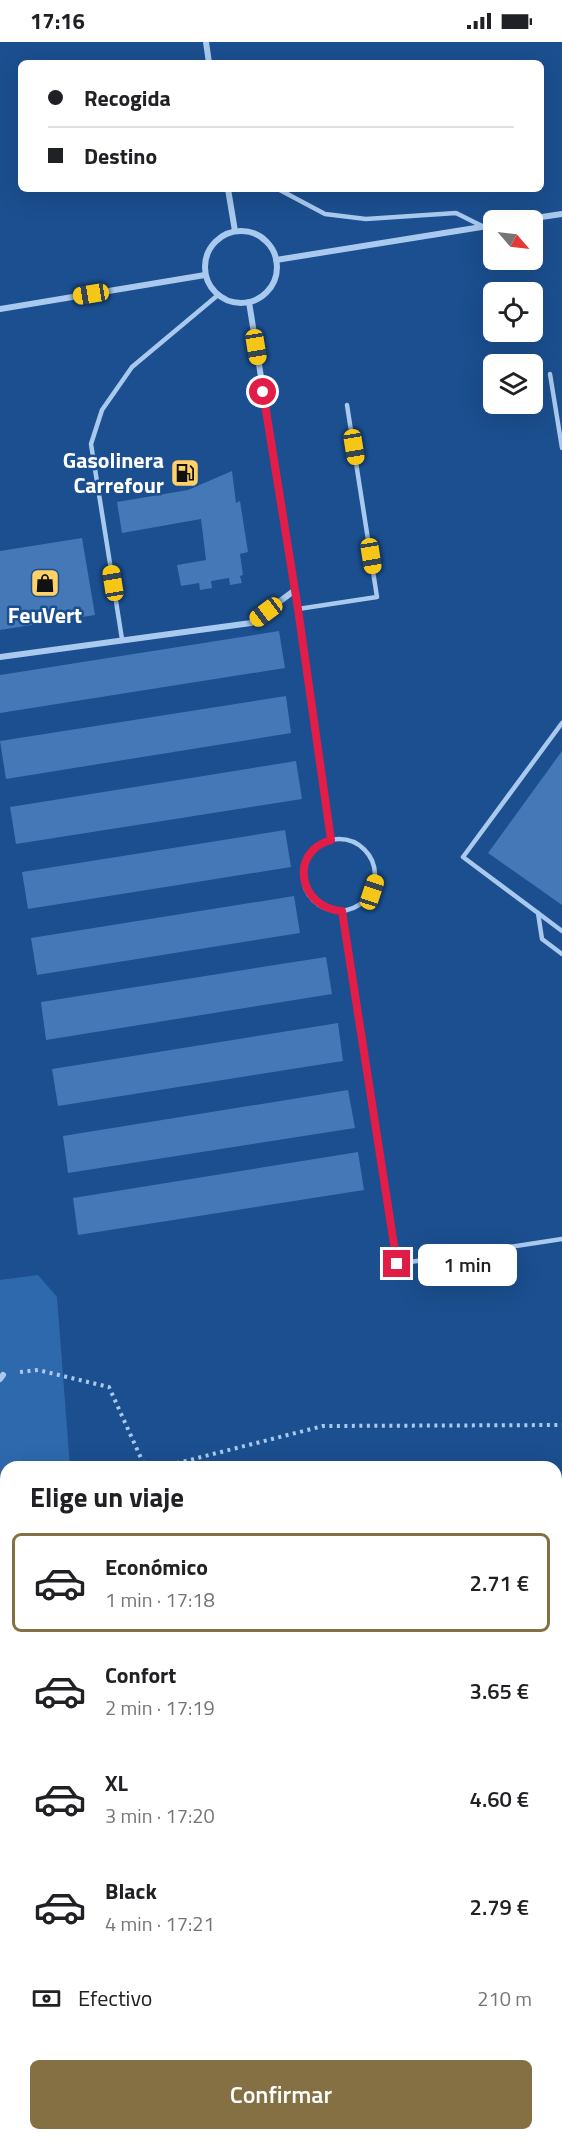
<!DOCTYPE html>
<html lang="es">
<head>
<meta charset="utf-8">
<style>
	body { margin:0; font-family:"Titillium Web",sans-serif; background:#f2f2f2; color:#202124; height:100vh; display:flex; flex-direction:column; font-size:22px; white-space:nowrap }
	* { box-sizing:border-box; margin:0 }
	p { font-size:20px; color:#757577 }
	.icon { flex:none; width:33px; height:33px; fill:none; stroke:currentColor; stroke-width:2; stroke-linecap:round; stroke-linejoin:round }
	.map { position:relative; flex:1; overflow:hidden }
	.panel { position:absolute; left:0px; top:1419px; width:562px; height:680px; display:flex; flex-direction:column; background:#fff; border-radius:18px 18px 0 0; box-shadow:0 6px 24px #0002 }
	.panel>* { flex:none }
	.banner { position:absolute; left:18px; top:18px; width:526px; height:132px; border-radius:9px; box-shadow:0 6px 24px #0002; display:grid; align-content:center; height:132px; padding:0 30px; background:#fff }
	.needle { width:39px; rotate:118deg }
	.controls { position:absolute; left:483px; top:168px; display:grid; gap:12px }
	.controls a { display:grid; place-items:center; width:60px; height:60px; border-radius:9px; background:#fff; box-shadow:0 6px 24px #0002; font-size:30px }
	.end { position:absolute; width:27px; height:27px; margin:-14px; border:8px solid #e11d48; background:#fff; box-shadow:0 0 0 3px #fff }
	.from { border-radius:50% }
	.bubble { position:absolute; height:42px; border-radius:9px; background:#fff; box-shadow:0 6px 24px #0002; font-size:20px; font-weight:600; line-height:42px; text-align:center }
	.car { position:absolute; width:18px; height:36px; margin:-18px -9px; border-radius:8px; box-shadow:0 0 4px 2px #0007; background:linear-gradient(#f5c518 24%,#345 0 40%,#f5c518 0 76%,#345 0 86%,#f5c518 0) }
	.banner b { display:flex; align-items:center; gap:21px; height:57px; font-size:22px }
	.banner b+b { border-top:2px solid #e0e0e0 }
	.banner i { width:15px; height:15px; background:#202124 }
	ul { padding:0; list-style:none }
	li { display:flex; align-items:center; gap:18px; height:99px; margin:0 12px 9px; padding:0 18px; border:3px solid transparent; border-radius:9px }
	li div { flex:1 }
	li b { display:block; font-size:22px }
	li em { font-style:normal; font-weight:600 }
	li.selected { border-color:#847042 }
	li>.icon { width:54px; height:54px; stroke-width:1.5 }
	h2 { padding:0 30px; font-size:27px; line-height:72px }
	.pay { display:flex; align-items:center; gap:15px; height:66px; padding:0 30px; font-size:22px }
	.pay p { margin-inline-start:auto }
	.primary-button { display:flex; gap:12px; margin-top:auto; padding:12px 30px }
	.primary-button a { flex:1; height:69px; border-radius:9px; background:#847042; color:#fff; font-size:24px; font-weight:600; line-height:69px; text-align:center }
	.status { display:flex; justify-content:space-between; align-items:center; height:42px; padding:0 30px; background:#fff; direction:ltr }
	.status svg { height:16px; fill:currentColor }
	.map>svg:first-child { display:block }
</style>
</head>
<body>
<div class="status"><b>17:16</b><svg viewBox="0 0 49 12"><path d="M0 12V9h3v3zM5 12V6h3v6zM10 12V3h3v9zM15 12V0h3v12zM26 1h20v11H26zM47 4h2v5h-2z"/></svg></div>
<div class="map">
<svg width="562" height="2098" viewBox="0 0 562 2098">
	<rect width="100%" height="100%" fill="#1b4f8f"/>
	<polygon fill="#2e69ad" points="38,1233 57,1255 70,1425 6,1425 6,1559 0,1562 0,1238"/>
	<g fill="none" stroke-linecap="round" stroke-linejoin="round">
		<g stroke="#9cc4f0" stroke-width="9">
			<polyline points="556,1906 562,1904"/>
			<polyline points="4,2098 14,2092"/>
		</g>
	</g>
	<g fill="#4478b7">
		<polygon points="232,429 236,461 240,459 248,510 240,512 243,533 240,534 242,541 230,543 229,536 211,539 212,546 200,548 199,541 181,544 177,523 206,518 201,477 122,491 117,460 188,448"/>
		<polygon points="82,496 95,573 0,588 0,509"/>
		<polygon points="279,589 285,626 0,671 0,633"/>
		<polygon points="286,654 291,691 6,737 0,699"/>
		<polygon points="562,709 562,863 488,811"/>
		<polygon points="296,719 302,757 16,802 10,765"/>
		<polygon points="285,788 291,825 28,867 22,830"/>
		<polygon points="294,854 300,891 37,933 31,896"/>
		<polygon points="326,915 332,952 46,998 41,960"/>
		<polygon points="338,981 343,1019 58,1064 52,1027"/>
		<polygon points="348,1048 355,1086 68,1131 63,1094"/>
		<polygon points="358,1110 364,1148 78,1193 73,1156"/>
	</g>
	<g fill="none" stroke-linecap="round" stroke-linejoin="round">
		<g stroke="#a9c9ee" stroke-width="4" stroke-dasharray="3 4.5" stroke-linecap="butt">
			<polyline points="20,1330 38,1328 109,1345 145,1425"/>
			<polyline points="162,1425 323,1384 562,1383"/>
			<polyline points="0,1514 6,1510"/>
			<polyline points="0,1561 6,1567"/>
			<polyline points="0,1734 6,1736"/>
			<polyline points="556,1837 562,1838"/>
			<polyline points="0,1873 6,1875"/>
			<polyline points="0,1904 6,1903"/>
		</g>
		<g stroke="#a9c9ee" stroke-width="4.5">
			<polyline points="278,147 325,172 366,177 456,171 484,185"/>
			<polyline points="550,332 562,406"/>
			<polyline points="295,548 331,798"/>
			<polyline points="298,567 377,555 347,363"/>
			<polyline points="122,597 91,402 102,368 132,325 218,253"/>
			<polyline points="562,681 463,815 538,871 542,897 562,912"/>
			<circle cx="339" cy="833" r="36"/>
			<polyline points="342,869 397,1222 562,1197"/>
			<polyline points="538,871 562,889"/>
		</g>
		<g stroke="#a9c9ee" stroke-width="6">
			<polyline points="206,0 209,21"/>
			<polyline points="228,147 235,189"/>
			<polyline points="521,178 562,172"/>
			<circle cx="241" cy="225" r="36"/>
			<polyline points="276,218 494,183"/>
			<polyline points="0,267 205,233"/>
			<polyline points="0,615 251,581 295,548 249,260"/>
			<polyline points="0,1337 3,1333"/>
		</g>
	</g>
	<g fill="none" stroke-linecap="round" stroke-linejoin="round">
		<path stroke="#e11d48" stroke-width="8" d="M 263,350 L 298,567 L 331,798 C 288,810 299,866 342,869 L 397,1222"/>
	</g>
	<defs>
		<g id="fuel-square" transform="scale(1.5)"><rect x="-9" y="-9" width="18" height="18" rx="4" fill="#ffd166" stroke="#1b4f8f"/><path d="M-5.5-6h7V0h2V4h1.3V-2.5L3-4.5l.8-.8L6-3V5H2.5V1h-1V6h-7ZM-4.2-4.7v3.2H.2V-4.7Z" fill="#111"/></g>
		<g id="shop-square" transform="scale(1.5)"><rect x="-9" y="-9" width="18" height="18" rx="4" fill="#ffd166" stroke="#1b4f8f"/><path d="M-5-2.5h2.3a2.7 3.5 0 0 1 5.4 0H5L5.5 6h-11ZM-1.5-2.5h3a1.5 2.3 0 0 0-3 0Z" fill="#111"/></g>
	</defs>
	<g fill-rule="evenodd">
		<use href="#fuel-square" x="185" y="431"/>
		<use href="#shop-square" x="45" y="541"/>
	</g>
	<g text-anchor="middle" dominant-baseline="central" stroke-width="5" stroke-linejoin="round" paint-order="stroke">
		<g font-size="22" font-weight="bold" fill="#fff" stroke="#1b4f8f" text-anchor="end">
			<text x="164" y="418">Gasolinera<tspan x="164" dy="25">Carrefour</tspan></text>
			<text x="45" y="573" text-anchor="middle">FeuVert</text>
		</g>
	</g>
</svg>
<div class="controls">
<a><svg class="needle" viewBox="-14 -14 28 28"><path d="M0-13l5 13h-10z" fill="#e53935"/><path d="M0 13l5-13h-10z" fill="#757577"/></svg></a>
<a><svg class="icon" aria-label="locate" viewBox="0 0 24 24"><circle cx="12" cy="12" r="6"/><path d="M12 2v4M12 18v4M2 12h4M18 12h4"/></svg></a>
<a><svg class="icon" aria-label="layers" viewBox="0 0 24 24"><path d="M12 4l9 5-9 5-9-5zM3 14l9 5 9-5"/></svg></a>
</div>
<i class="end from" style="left:263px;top:350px"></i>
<i class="end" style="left:397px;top:1222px"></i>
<div class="bubble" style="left:418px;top:1202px;width:99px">1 min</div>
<i class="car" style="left:91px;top:252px;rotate:261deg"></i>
<i class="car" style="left:256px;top:305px;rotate:171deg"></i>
<i class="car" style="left:354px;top:405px;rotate:171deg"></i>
<i class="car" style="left:371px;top:514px;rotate:171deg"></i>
<i class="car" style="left:113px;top:541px;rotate:351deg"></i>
<i class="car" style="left:266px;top:570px;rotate:233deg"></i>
<i class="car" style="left:372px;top:850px;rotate:18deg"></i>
<div class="banner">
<b><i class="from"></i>Recogida</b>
<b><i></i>Destino</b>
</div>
<section class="panel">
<h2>Elige un viaje</h2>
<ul>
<li class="selected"><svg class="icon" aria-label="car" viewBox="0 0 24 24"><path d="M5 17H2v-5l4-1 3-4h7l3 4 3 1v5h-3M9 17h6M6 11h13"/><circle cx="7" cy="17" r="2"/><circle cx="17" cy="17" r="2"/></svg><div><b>Económico</b><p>1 min · 17:18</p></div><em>2.71 €</em></li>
<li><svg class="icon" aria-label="car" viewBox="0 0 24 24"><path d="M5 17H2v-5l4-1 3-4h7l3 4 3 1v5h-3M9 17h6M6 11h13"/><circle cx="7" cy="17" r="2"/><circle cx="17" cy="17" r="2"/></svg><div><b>Confort</b><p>2 min · 17:19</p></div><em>3.65 €</em></li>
<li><svg class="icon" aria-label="car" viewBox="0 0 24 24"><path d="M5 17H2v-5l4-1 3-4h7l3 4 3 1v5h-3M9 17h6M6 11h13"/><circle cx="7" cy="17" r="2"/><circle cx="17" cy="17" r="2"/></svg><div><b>XL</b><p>3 min · 17:20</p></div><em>4.60 €</em></li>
<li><svg class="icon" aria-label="car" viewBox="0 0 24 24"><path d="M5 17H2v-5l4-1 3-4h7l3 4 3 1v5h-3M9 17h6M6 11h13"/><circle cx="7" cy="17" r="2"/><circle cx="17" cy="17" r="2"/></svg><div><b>Black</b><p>4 min · 17:21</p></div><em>2.79 €</em></li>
</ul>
<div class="pay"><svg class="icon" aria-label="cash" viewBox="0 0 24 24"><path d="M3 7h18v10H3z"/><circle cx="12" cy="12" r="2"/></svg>Efectivo<p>210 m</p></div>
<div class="primary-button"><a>Confirmar</a></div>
</section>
</div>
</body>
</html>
